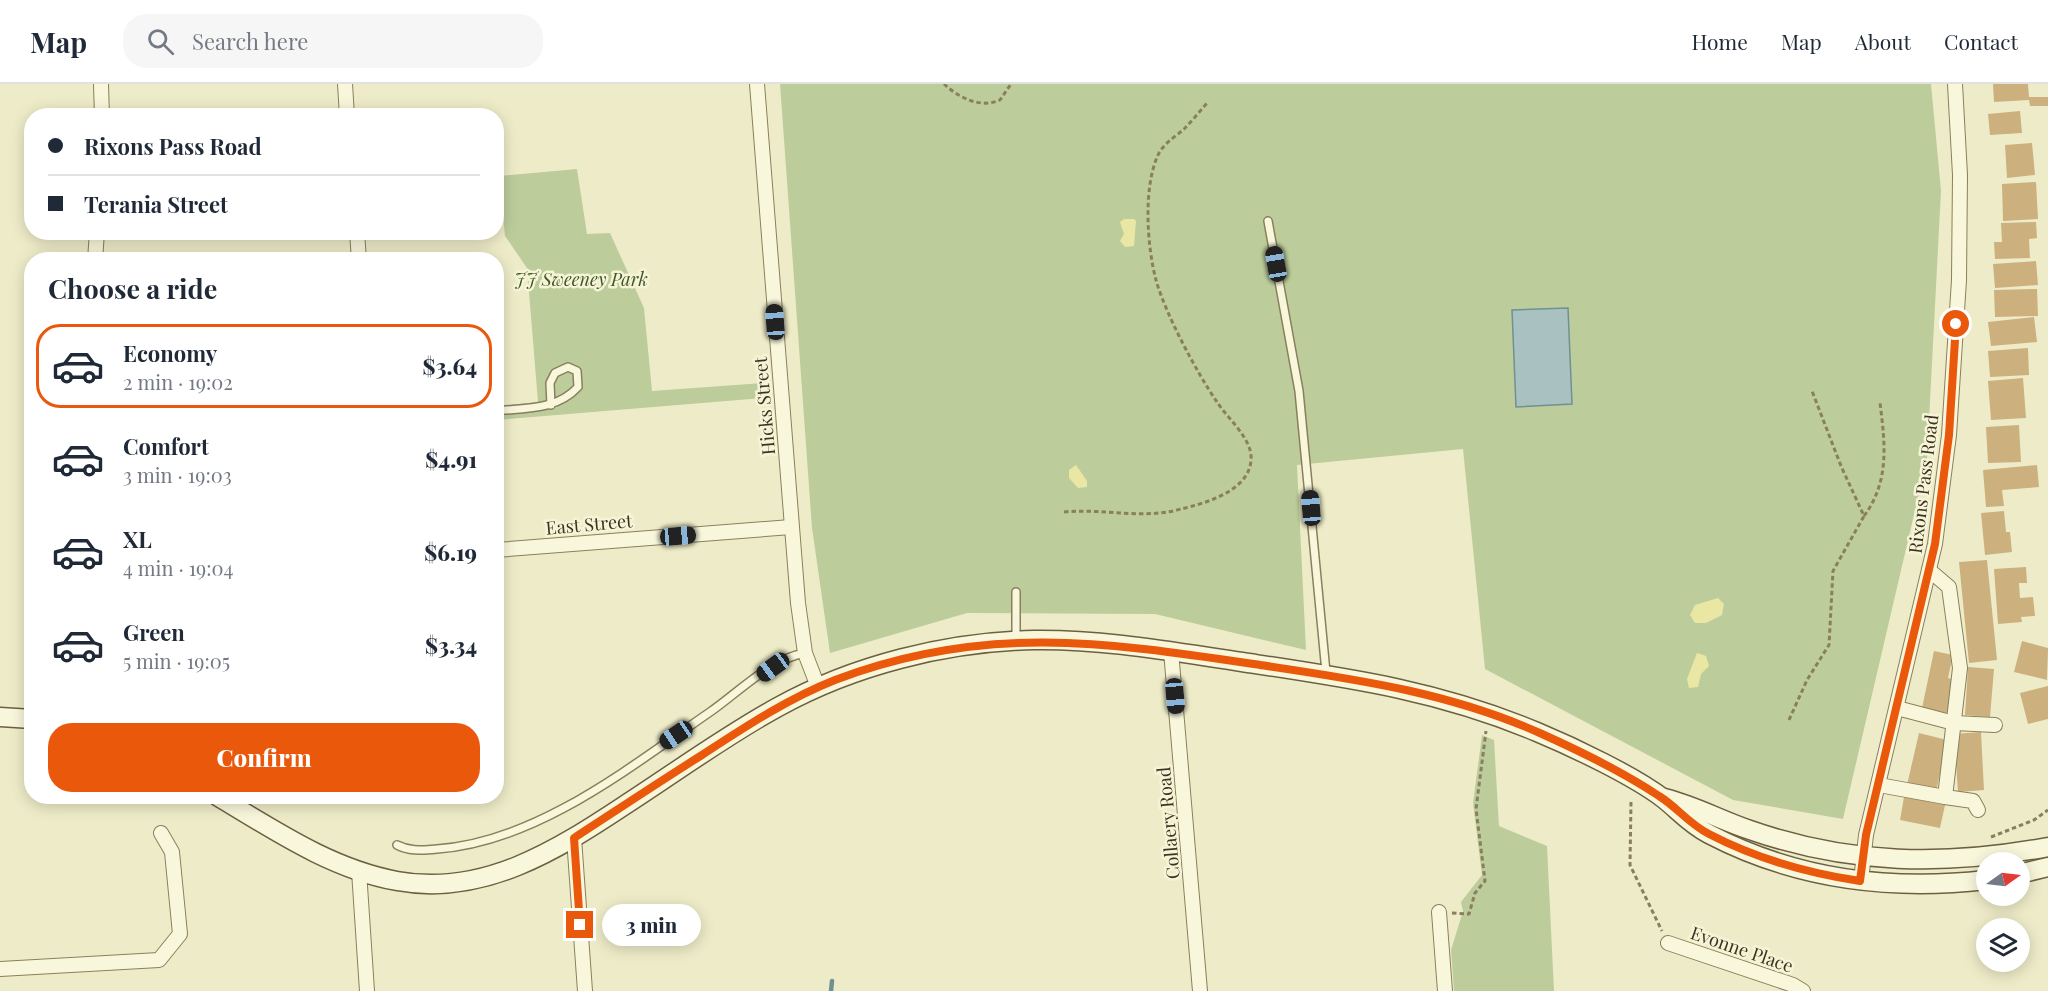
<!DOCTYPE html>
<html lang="en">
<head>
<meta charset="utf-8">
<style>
	body { margin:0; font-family:"Playfair Display",serif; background:#f6f6f7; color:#1f2937; height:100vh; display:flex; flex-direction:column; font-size:22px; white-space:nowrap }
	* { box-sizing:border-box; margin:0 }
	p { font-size:20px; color:#747a83 }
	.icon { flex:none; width:33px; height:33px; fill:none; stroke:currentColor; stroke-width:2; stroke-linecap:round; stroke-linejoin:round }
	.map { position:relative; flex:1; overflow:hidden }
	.details { position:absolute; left:24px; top:168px; width:480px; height:552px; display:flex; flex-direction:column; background:#fff; border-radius:24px; box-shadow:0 3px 15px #0003 }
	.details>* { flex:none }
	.guide { position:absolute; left:24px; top:24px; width:480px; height:132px; border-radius:24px; box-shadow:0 3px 15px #0003; display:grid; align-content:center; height:132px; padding:0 24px; background:#fff }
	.needle { width:39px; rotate:76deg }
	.tools { position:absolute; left:1976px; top:768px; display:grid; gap:12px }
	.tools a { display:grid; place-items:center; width:54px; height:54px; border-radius:50%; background:#fff; box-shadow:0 3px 15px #0003; font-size:30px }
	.end { position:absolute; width:27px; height:27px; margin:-14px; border:8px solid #ea580c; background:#fff; box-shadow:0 0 0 3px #fff }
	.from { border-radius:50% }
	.bubble { position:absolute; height:42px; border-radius:21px; background:#fff; box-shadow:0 3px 15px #0003; font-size:20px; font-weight:800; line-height:42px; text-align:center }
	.car { position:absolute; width:18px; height:36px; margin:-18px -9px; border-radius:8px; box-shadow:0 0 4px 2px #0007; background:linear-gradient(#222 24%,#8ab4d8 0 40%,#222 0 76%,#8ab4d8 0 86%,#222 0) }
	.guide b { display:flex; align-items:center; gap:21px; height:57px; font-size:22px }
	.guide b+b { border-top:2px solid #e0e1e3 }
	.guide i { width:15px; height:15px; background:#1f2937 }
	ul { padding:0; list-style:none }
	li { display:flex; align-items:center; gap:18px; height:84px; margin:0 12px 9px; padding:0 12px; border:3px solid transparent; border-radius:24px }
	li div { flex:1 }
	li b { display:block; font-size:22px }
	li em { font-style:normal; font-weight:800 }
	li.current { border-color:#ea580c }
	li>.icon { width:54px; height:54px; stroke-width:1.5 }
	h2 { padding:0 24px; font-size:27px; line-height:72px }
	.action { display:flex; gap:12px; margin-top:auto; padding:12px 24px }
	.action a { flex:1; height:69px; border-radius:24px; background:#ea580c; color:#fff; font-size:24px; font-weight:800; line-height:69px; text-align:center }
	header { display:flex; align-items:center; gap:36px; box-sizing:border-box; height:84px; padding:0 30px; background:#fff; border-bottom:2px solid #e0e1e3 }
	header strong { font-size:28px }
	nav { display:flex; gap:33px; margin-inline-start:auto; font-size:21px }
	.search { width:420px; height:54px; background:#f6f6f7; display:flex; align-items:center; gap:15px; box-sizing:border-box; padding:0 21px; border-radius:24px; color:#747a83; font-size:22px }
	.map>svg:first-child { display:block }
</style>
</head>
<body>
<header>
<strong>Map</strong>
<div class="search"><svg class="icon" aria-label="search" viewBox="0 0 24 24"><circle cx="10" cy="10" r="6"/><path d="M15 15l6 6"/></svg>Search here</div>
<nav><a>Home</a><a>Map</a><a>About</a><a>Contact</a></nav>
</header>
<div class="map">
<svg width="2048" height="907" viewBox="0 0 2048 907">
	<rect width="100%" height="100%" fill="#eeecc8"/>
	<g fill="#bccd9b">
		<polygon points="780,0 1931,0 1941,107 1927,375 1843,735 1733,716 1485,585 1463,365 1297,381 1306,566 1155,530 967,529 830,569 812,444"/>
		<polygon points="577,85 587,150 610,149 644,224 652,307 763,299 763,314 497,336 497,322 538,318 527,184 505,152 499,92"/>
		<polygon points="1482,651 1494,656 1499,742 1547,762 1554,907 1454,907 1451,866 1463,827 1461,818 1482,791 1473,719"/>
	</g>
	<g fill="#eae7a5">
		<polygon points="1124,135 1134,135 1136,137 1134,162 1125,163 1120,157 1124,150 1120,138"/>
		<polygon points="1076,381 1087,397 1087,403 1078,404 1069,394 1069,386"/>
		<polygon points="1718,514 1724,520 1722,531 1706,539 1695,539 1690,531 1695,521"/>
		<polygon points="1697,569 1706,572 1709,582 1701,590 1698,603 1689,604 1687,595"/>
	</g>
	<polygon fill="#a9c2c1" stroke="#6f9190" stroke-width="1.5" points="1568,224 1572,320 1516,323 1512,226"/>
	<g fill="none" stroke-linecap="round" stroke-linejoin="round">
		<polyline stroke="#6f9190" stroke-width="4.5" points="831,907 832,897"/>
	</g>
	<g fill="#ccb07e">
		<polygon points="1993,0 2028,0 2029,13 2048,13 2048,22 2030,22 2029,16 1994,18"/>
		<polygon points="2020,27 2022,49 1990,51 1988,30"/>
		<polygon points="2032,59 2035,91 2007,94 2005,61"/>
		<polygon points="2036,98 2038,135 2003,137 2002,100"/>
		<polygon points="2036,138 2037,154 2029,155 2030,174 1995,175 1994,158 2002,158 2001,139"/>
		<polygon points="2036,177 2038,201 1995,204 1993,180"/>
		<polygon points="2037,205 2038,232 1995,233 1994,206"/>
		<polygon points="2034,233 2037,258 1991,262 1988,238"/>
		<polygon points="2028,264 2029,291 1990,293 1988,267"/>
		<polygon points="2023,294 2026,334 1991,336 1988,297"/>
		<polygon points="2019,341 2021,378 1988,379 1986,343"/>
		<polygon points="2037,381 2039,403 2002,406 2004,422 1986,423 1983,386"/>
		<polygon points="2004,427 2006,448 2010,448 2012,468 1985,471 1981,429"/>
		<polygon points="1987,476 1997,576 1969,579 1959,478"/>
		<polygon points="2026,483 2027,499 2019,499 2020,514 2033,513 2035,532 2021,533 2022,538 1998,540 1994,485"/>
		<polygon points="2022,557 2048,564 2047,596 2014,588"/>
		<polygon points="1934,567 1953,571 1948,594 1955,596 1948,629 1922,624"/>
		<polygon points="1968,583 1994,585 1990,633 1965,631"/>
		<polygon points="2048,602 2048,635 2028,640 2020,609"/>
		<polygon points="1981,648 1984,706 1958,708 1954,650"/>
		<polygon points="1919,649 1947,656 1936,708 1907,701"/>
		<polygon points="1904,713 1945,721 1940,744 1900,736"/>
	</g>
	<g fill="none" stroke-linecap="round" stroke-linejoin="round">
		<g stroke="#8a7f5d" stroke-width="10">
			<g id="lane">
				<polyline points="1268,137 1299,307 1326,588"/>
				<path d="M 496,327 C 526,324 557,326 578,303 L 577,287 L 568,283 L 555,289 L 550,299 L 551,321"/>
				<polyline points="1016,555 1016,508"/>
				<path d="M 397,761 C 411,768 422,766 437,765 C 537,758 630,683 710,628 C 739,608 770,575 805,569"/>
			</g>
		</g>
		<g stroke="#8a7f5d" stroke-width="16">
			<g id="street">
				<polyline points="101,0 102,32"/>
				<polyline points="345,0 347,32"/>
				<polyline points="757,0 798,519 805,569 818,603"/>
				<polyline points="357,148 359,176"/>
				<polyline points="95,176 97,148"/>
				<polyline points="496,466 791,443"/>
				<polyline points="1171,567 1200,907"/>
				<polyline points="1897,624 1954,639 1995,641"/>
				<polyline points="1879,701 1945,713 1960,584 1949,503 1929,486"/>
				<polyline points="1945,713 1973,717 1978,726"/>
				<polyline points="574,754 585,907"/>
				<polyline points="359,787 367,907"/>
				<polyline points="1861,797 1866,751 1935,460 1949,351 1959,196 1960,91 1955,0"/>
				<polyline points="1439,828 1445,907"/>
				<polyline points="1668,859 1793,901 1803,907"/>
				<polyline points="0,885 159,876 180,850 172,768 161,749"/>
			</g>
		</g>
		<g stroke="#6c6040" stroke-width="21">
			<g id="secondary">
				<polyline points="0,633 32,635"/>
				<path d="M 217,712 C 274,746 331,785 397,797 C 483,813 557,766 625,721 C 676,688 725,652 778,623 C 854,581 946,558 1034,556 C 1103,555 1174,568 1242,578 C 1348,594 1437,606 1537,648 C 1573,663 1634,692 1664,715 C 1679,727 1691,741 1709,750 C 1795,795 1890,807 1986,796"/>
				<path d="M 1664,714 C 1696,722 1720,736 1750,746 C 1850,781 1945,782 2048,763"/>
				<polyline points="2019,790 2048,783"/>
			</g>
		</g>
		<g stroke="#8a7f5d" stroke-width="3" stroke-dasharray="4.5 3" stroke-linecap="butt">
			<path d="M 944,0 C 958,13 980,25 1000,16 L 1011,0"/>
			<path d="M 1064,428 C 1104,424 1142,436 1181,425 C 1206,419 1249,407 1251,376 C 1253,355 1227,334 1217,318 C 1197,289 1165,229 1156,196 C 1147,162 1143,104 1158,71 C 1163,60 1175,53 1184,45 C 1192,37 1200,27 1208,18"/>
			<path d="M 1864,432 C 1890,397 1885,359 1880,319"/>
			<polyline points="1789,636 1807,596 1829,561 1833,487 1864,432 1841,382 1812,307"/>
			<polyline points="1631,718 1630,781 1662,847"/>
			<polyline points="1991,753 2034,736 2048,726"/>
			<polyline points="1452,829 1469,830 1475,809 1485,797 1476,725 1486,647"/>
		</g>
		<use href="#lane" stroke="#f9f7db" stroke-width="7"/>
		<use href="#street" stroke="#f9f7db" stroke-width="14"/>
		<use href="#secondary" stroke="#f9f7db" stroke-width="18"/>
	</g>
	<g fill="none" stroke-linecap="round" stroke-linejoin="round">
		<path stroke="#ea580c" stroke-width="8" d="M 580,841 L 574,754 C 617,726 659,698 702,671 C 745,643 787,615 835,596 C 987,538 1112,559 1267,582 C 1362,596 1454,610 1542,650 C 1582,668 1623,688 1659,712 C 1677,723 1689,740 1709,750 C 1757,775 1807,789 1860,797 L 1866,751 L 1935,460 L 1949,351 L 1956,240"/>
	</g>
	<g text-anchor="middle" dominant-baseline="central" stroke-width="5" stroke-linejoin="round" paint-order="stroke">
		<g font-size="18" font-style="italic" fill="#405727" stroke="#f6f4d7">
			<text x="581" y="195">JJ Sweeney Park</text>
		</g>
		<g font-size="18" fill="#3b3320" stroke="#f6f4d7">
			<text transform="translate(764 322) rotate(-95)">Hicks Street</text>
			<text transform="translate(1923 400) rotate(-83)">Rixons Pass Road</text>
			<text transform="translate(589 440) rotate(-5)">East Street</text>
			<text transform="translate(1168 739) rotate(-95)">Collaery Road</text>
			<text transform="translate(1742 865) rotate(19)">Evonne Place</text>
		</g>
	</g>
</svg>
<div class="tools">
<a><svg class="needle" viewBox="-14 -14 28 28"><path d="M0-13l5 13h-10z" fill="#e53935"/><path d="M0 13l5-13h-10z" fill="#747a83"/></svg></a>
<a><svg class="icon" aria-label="layers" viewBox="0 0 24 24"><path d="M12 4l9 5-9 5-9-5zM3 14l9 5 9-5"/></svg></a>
</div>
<i class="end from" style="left:1956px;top:240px"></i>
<i class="end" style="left:580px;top:841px"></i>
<div class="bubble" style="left:602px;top:820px;width:99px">3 min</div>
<i class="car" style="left:1276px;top:180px;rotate:350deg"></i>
<i class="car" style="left:775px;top:238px;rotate:356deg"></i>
<i class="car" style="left:1311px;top:424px;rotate:355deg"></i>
<i class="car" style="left:678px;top:452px;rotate:85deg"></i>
<i class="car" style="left:773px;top:583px;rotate:234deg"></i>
<i class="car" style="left:1175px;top:612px;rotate:175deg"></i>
<i class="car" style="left:676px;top:651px;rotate:236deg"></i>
<div class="guide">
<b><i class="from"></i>Rixons Pass Road</b>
<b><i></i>Terania Street</b>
</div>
<section class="details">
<h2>Choose a ride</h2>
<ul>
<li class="current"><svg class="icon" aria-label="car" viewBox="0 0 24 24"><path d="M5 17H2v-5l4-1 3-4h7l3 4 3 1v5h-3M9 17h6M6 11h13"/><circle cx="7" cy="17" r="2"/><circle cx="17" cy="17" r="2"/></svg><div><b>Economy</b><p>2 min · 19:02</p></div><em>$3.64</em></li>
<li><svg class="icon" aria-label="car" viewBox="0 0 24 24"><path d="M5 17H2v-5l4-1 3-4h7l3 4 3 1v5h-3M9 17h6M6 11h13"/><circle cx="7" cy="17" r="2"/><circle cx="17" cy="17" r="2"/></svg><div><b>Comfort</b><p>3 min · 19:03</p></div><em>$4.91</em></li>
<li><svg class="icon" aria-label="car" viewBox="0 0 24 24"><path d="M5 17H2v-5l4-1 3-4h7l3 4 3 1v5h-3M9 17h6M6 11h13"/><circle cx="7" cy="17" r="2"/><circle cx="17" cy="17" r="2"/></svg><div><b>XL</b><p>4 min · 19:04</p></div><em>$6.19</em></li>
<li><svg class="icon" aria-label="car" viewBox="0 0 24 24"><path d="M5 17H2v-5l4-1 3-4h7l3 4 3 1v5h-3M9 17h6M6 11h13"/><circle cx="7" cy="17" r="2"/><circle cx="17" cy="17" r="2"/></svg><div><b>Green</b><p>5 min · 19:05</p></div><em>$3.34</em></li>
</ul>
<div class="action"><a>Confirm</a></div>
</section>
</div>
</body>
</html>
